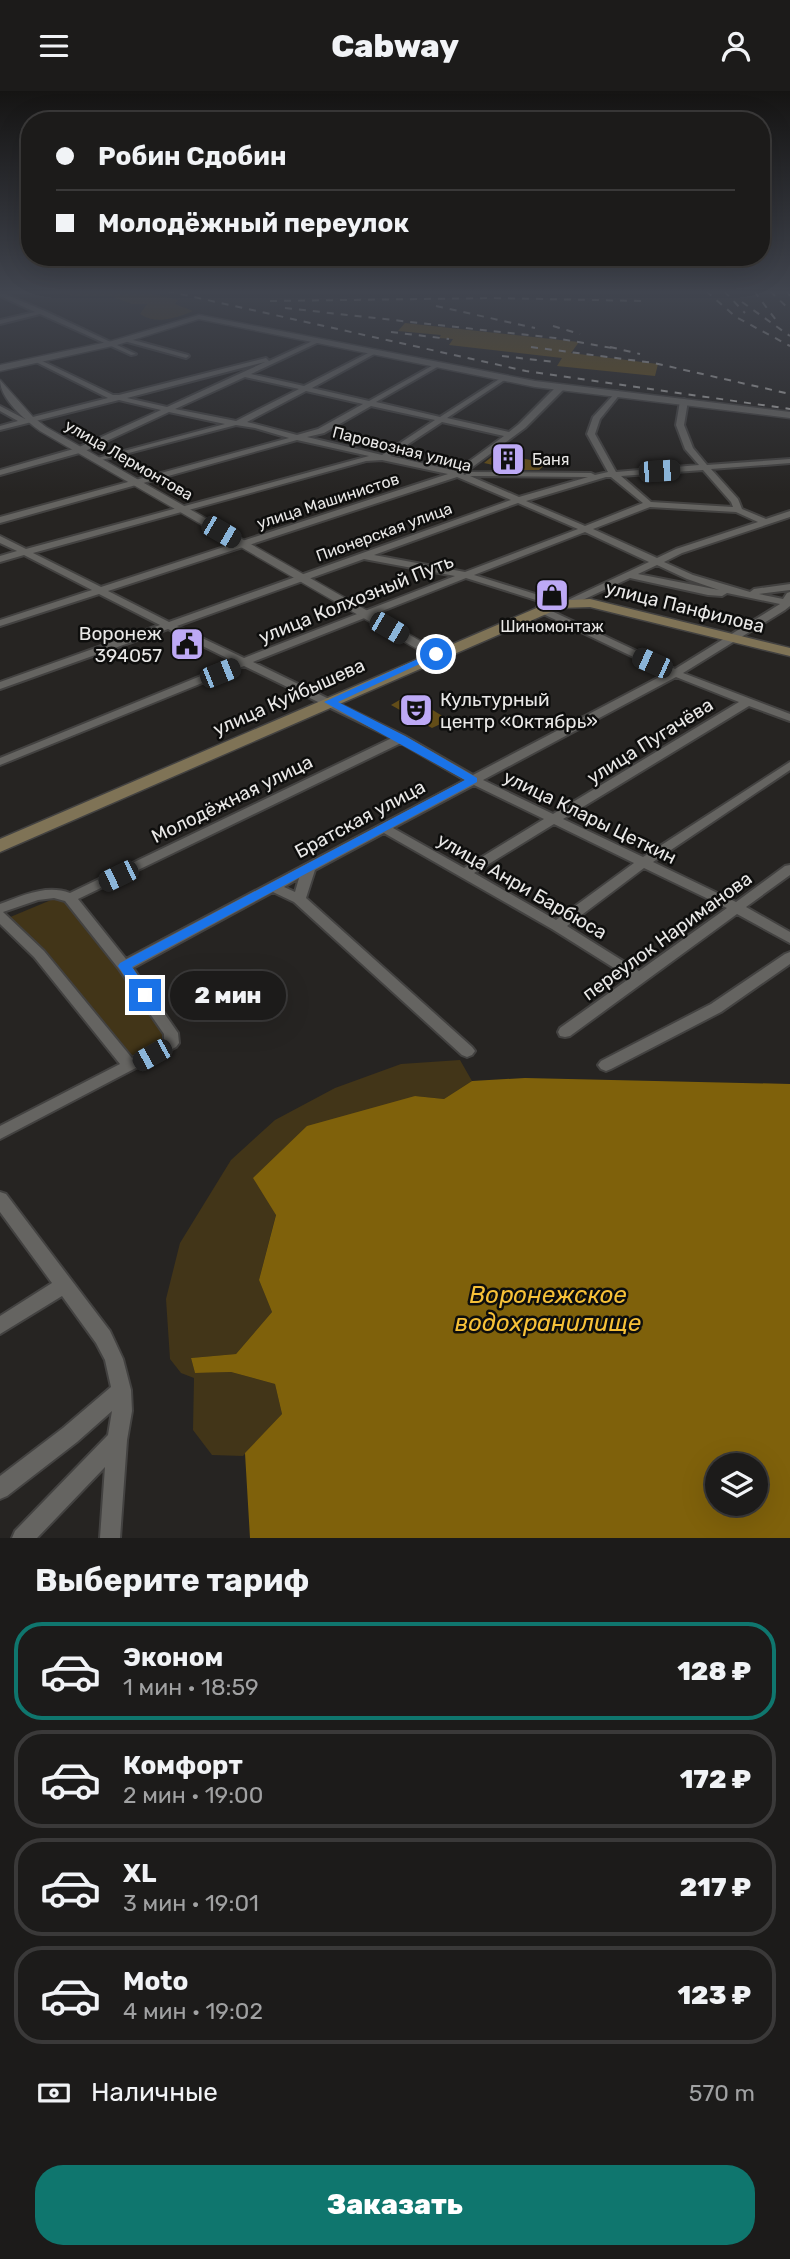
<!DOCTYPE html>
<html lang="ru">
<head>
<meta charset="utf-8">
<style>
	body { margin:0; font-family:Rubik,sans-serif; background:#252423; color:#f1f3f6; height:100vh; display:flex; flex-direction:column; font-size:26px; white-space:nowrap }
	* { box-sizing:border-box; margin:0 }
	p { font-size:23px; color:#a0a1a2 }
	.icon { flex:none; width:38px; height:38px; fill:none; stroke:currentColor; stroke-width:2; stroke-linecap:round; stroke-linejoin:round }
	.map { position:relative; height:1447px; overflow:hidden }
	.drawer { display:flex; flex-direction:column; background:#1c1b1a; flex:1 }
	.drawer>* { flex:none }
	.top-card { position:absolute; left:21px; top:21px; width:749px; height:154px; border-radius:28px; box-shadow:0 7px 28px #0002,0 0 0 2px #3a3939; display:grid; align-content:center; height:154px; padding:0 35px; background:#1c1b1a }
	.controls { position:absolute; left:705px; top:1362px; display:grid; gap:14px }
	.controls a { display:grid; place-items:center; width:63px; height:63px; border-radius:50%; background:#1c1b1a; box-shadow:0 7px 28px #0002,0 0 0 2px #3a3939; font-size:35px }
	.end { position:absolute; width:32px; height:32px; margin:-16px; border:9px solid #1a73e8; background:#fff; box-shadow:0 0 0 4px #fff }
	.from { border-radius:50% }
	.bubble { position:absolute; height:49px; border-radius:24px; background:#1c1b1a; box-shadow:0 7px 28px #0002,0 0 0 2px #3a3939; font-size:23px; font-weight:800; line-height:49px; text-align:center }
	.car { position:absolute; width:21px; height:42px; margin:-21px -10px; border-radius:9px; box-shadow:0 0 5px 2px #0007; background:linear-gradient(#222 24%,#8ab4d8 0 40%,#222 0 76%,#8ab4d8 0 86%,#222 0) }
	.top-card b { display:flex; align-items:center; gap:24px; height:66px; font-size:26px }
	.top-card b+b { border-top:2px solid #3a3939 }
	.top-card i { width:18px; height:18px; background:#f1f3f6 }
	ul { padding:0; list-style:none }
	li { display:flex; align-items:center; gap:21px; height:98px; margin:0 14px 10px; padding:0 21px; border:4px solid #3a3939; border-radius:28px }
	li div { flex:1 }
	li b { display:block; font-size:26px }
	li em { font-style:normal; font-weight:800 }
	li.selected { border-color:#0f766e }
	li>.icon { width:63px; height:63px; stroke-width:1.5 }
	h2 { padding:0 35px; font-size:32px; line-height:84px }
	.pay { display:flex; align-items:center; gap:18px; height:77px; padding:0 35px; font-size:26px }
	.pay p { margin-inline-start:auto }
	.action { display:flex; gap:14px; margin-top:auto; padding:14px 35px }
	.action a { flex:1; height:80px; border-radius:28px; background:#0f766e; color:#fff; font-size:28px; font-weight:800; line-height:80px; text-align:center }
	header { display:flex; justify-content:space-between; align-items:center; height:91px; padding:0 35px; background:#1c1b1a; font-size:32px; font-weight:800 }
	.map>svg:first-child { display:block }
</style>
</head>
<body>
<header><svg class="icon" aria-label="menu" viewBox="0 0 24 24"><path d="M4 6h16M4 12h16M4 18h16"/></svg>Cabway<svg class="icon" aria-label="person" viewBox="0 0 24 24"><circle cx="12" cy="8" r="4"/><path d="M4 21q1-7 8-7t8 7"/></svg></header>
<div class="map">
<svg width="790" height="1447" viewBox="0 0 790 1447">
	<rect width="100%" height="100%" fill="#262422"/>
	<g fill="#423518">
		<path d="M 39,200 L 140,200 L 178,209 L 175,213 L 193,220 C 176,227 157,234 140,223 L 147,213 L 132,213 L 110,205 L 76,205 Z"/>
		<path d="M 61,808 C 94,834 150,910 167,949 L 134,967 L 130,965 L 47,861 L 8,827 L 51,809 Z"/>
		<polygon points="460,969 472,990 444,1008 415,1005 276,1123 259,1189 272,1221 236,1263 191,1267 195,1282 231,1281 275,1293 282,1323 243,1365 212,1364 193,1339 194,1287 181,1282 170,1268 166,1208 180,1152 231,1069 275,1029 335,997 401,973"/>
	</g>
	<path fill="#7f610b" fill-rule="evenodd" d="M 525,987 L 790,993 L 790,1447 L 250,1447 L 245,1362 L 282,1323 L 275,1293 L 231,1281 L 195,1282 L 191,1267 L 236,1263 L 272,1221 L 259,1189 L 276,1124 L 253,1087 L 307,1035 L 415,1005 L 444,1008 L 472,990 ZM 718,1374 L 756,1374 L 756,1412 L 718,1412 Z"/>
	<g fill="#634d18">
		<polygon points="405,232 579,251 571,262 658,273 655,285 557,275 562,267 449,254 453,248 439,247 441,244 398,240"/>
		<polygon points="505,355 517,357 509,365 547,372 539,379 516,379 484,372"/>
		<polygon points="408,604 449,629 432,637 391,614"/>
	</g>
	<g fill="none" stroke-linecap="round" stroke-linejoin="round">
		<g stroke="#434241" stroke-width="4">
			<g id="minor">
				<polygon points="0,201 45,220 136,263 131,264 40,223 0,233 0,229 35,221 0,205"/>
				<polygon points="126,247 188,264 189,265 186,267 124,250 123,249"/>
				<path d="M 317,248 L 319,249 L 319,251 L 251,283 L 304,295 L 374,259 L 377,261 L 376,262 L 312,297 L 369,310 L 437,272 L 440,274 L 439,275 L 376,311 L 440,326 L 504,285 L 506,286 L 506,288 L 447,327 L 509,341 L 519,333 L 557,295 L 563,295 L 563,299 L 525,337 L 463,383 L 465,384 L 469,381 L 591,382 L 595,384 L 608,381 L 587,343 L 593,326 L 617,300 L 621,302 L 600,328 L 595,343 L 616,381 L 699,374 L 685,358 L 676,334 L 680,310 L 684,308 L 688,310 L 684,334 L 693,357 L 707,374 L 790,368 L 790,372 L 711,378 L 738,408 L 742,418 L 766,428 L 790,420 L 790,426 L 682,462 L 664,471 L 693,484 L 750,501 L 754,498 L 790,493 L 790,499 L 759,503 L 783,508 L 787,502 L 790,501 L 790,515 L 785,519 L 683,582 L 790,623 L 790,630 L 749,615 L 563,728 L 643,766 L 790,671 L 790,679 L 653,771 L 736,811 L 785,775 L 790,774 L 790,784 L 746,816 L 790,841 L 790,852 L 737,823 L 570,945 L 565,946 L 560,945 L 558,941 L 560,937 L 630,887 L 552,838 L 384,742 L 315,779 L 306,807 L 472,956 L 475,960 L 472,964 L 467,966 L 462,964 L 294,811 L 273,801 L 133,877 L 178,942 L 179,952 L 176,956 L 0,1048 L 0,1035 L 120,973 L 34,866 L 0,833 L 0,813 C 22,805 46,793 70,802 L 392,647 L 244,575 L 0,674 L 0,667 L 235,571 L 168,538 L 0,598 L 0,591 L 160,534 L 99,503 L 0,535 L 0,529 L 92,499 L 24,464 L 0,471 L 0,465 L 17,460 L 0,452 L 0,445 L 26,458 L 369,365 L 297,349 L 0,432 L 0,426 L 289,347 L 255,337 L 236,334 L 98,370 L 94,368 L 225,333 L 169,321 L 83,361 L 0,384 L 0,379 L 77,357 L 161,319 L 119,309 L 0,339 L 0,335 L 18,330 L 0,320 L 0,315 L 25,328 L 108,307 L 36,271 L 36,269 L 38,268 L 113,304 L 119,304 L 266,267 L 269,270 ZM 265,271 L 167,316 L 127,307 ZM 245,286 L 299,298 L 236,330 L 175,318 ZM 306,300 L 363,313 L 318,338 L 297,344 L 247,331 ZM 371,315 L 435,329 L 382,364 L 307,346 L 324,342 ZM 442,331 L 504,345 L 456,380 L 390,365 ZM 382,369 L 448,383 L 101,496 L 33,462 L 366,370 ZM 703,379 L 731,411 L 733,416 L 651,411 L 621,385 ZM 470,385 L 588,386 L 519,406 ZM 457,386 L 511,409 L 169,531 L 108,500 ZM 606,386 L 611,386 L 643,412 L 585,435 L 526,410 ZM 518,412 L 578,438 L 465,481 L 374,464 ZM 650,416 L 736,421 L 758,431 L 676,458 L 657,467 L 593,438 ZM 585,441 L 649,471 L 568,509 L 568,513 L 574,513 L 630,487 L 708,504 L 722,505 L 727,502 L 780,513 L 675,578 L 543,516 L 537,516 L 537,520 L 667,582 L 473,684 L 405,645 L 253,571 L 466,487 L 555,515 L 561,515 L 561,511 L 474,484 ZM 364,468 L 455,485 L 244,567 L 177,535 ZM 657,474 L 687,488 L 719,499 L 638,483 ZM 676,586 L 739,611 L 553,723 L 483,689 ZM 401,652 L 465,689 L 126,868 L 78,808 ZM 474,694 L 544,728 L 464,777 L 393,737 ZM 554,733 L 634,772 L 556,829 L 474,782 ZM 644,777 L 727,817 L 639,880 L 567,835 ZM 299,787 L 295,801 L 284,796 ZM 54,807 L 65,810 L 119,878 L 164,943 L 164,949 L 132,967 L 44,860 L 3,821 L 38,809 Z"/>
				<polygon points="790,861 790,873 721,921 611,978 606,980 601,978 598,974 601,970 711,913 785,863"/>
				<polygon points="0,1101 6,1103 110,1240 123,1268 131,1299 132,1320 127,1349 120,1447 100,1447 105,1376 37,1447 12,1447 15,1440 108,1344 112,1320 77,1351 7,1405 0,1408 0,1385 63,1337 111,1296 105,1269 96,1252 62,1205 0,1243 0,1225 52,1192 0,1121"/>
			</g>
		</g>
		<g stroke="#434241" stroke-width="3">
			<g id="tertiary">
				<polygon points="199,224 535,290 790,321 790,327 535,296 199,228 117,254 0,280 0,274 112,250"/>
				<path d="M 0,289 L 33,326 L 46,336 L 443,563 L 436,567 L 431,566 L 40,340 C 25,329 0,308 0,289 Z"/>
			</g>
		</g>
		<g stroke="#434241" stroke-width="3">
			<polygon id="secondary" points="590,508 790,557 790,565 590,516 560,517 0,761 0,748 553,510"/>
		</g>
		<use href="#minor" fill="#656461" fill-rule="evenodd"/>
		<use href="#tertiary" fill="#656461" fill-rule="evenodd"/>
		<use href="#secondary" fill="#7f7356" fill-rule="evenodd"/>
		<g stroke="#a9a8a6" stroke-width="2" stroke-dasharray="7 7" stroke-linecap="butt">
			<polyline points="167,200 526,280 790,318"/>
			<polyline points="706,200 736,226 790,255"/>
			<polyline points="724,200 745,222"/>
			<polyline points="754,200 779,233"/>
			<polyline points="770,200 790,219"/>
			<polyline points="787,200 790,205"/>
			<polyline points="270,210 494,207 643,210"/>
			<polyline points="742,211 790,245"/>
			<polyline points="436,215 535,237"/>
			<polyline points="285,217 555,247 618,258"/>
			<polyline points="553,235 580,243"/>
			<polyline points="391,241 449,248"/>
			<polyline points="531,256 654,272 790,303"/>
			<polyline points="610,256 640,263"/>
			<polyline points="502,265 554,271"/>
		</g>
	</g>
	<linearGradient id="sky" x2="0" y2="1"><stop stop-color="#151413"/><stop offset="0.5" stop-color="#41454f"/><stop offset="1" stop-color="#41454f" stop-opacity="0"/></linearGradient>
	<rect width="790" height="402" fill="url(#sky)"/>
	<polygon fill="#1a73e8" points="433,561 441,563 338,611 405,645 477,687 477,691 132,876 151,904 145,909 140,908 118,875 120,872 465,689 324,611"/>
	<defs>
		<g id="building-square" transform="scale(1.75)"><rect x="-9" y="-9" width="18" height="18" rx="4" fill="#bda9f5" stroke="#0e0e0d"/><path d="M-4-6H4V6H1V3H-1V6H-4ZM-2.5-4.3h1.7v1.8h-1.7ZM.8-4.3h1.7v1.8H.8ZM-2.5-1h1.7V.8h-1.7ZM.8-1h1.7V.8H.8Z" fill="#111"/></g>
		<g id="shop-square" transform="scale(1.75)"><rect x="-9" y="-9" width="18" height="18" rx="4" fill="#bda9f5" stroke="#0e0e0d"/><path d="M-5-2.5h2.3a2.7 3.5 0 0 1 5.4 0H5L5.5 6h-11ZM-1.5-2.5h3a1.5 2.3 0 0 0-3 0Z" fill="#111"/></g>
		<g id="civic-square" transform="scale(1.75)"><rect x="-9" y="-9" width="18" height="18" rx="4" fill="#bda9f5" stroke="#0e0e0d"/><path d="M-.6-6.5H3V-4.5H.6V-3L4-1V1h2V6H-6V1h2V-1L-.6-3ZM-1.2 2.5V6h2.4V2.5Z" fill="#111"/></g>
		<g id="theatre-square" transform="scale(1.75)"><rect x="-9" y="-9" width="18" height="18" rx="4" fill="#bda9f5" stroke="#0e0e0d"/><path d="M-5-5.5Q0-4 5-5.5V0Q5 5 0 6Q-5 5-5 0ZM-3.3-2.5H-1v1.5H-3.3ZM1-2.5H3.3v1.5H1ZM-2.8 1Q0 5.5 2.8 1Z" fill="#111"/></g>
	</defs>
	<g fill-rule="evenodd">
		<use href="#building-square" x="508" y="368"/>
		<use href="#shop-square" x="552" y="504"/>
		<use href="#civic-square" x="187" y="553"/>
		<use href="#theatre-square" x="416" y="619"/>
	</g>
	<g text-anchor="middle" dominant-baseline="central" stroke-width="5" stroke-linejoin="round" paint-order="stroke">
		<g font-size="16" fill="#e9e8e7" stroke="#0e0e0d">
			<text transform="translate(402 358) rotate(14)">Паровозная улица</text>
			<text transform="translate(129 369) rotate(30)">улица Лермонтова</text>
			<text transform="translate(328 410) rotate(-18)">улица Машинистов</text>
			<text transform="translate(384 441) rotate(-20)">Пионерская улица</text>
		</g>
		<g font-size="16" fill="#e9e8e7" stroke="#0e0e0d" text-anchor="start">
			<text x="532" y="368">Баня</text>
			<text x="552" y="535" text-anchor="middle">Шиномонтаж</text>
		</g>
		<g font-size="19" fill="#e9e8e7" stroke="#0e0e0d">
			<text transform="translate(356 508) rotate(-22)">улица Колхозный Путь</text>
			<text transform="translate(685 516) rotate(14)">улица Панфилова</text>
			<text transform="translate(289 606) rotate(-24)">улица Куйбышева</text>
			<text transform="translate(650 650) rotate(-32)">улица Пугачёва</text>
			<text transform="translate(232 708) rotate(-26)">Молодёжная улица</text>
			<text transform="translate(590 726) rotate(26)">улица Клары Цеткин</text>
			<text transform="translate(360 728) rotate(-28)">Братская улица</text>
			<text transform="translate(522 795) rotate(30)">улица Анри Барбюса</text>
			<text transform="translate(667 845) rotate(-36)">переулок Нариманова</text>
		</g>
		<g font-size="19" fill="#e9e8e7" stroke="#0e0e0d" text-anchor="end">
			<text x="162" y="542">Воронеж<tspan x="162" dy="22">394057</tspan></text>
			<text x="440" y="608" text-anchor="start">Культурный<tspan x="440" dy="22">центр «Октябрь»</tspan></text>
		</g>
		<g font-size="24" font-style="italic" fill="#f7c138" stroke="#0e0e0d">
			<text x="548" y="1204">Воронежское<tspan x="548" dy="28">водохранилище</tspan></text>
		</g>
	</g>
</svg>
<div class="controls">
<a><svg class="icon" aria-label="layers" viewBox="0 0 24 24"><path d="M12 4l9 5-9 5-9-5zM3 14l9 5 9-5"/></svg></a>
</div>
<i class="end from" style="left:436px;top:563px"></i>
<i class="end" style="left:145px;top:904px"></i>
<div class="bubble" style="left:170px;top:880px;width:116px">2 мин</div>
<i class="car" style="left:659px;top:380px;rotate:86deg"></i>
<i class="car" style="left:221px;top:441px;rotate:120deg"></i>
<i class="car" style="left:389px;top:537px;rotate:120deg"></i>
<i class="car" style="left:652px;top:572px;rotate:294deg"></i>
<i class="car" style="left:220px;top:582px;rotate:68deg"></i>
<i class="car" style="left:118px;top:785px;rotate:244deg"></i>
<i class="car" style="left:152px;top:964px;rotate:241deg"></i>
<div class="top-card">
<b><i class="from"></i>Робин Сдобин</b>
<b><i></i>Молодёжный переулок</b>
</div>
</div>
<section class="drawer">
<h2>Выберите тариф</h2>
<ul>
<li class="selected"><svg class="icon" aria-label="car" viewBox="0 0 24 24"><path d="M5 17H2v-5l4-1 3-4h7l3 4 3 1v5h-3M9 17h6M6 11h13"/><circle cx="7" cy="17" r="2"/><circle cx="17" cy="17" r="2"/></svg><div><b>Эконом</b><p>1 мин · 18:59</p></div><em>128 ₽</em></li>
<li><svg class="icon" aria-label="car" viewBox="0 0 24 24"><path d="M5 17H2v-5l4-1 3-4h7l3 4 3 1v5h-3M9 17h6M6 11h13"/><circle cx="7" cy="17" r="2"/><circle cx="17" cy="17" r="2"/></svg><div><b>Комфорт</b><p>2 мин · 19:00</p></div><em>172 ₽</em></li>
<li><svg class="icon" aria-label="car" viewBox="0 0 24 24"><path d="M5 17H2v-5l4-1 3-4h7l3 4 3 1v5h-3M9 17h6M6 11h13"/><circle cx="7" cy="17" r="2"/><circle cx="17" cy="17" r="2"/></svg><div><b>XL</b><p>3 мин · 19:01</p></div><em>217 ₽</em></li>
<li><svg class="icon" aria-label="car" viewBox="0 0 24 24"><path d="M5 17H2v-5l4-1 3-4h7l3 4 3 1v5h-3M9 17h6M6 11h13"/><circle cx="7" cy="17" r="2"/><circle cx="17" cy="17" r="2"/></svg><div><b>Moto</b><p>4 мин · 19:02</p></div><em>123 ₽</em></li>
</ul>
<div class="pay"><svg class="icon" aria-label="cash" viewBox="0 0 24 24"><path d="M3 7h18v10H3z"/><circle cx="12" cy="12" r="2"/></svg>Наличные<p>570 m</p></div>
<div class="action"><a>Заказать</a></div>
</section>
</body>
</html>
